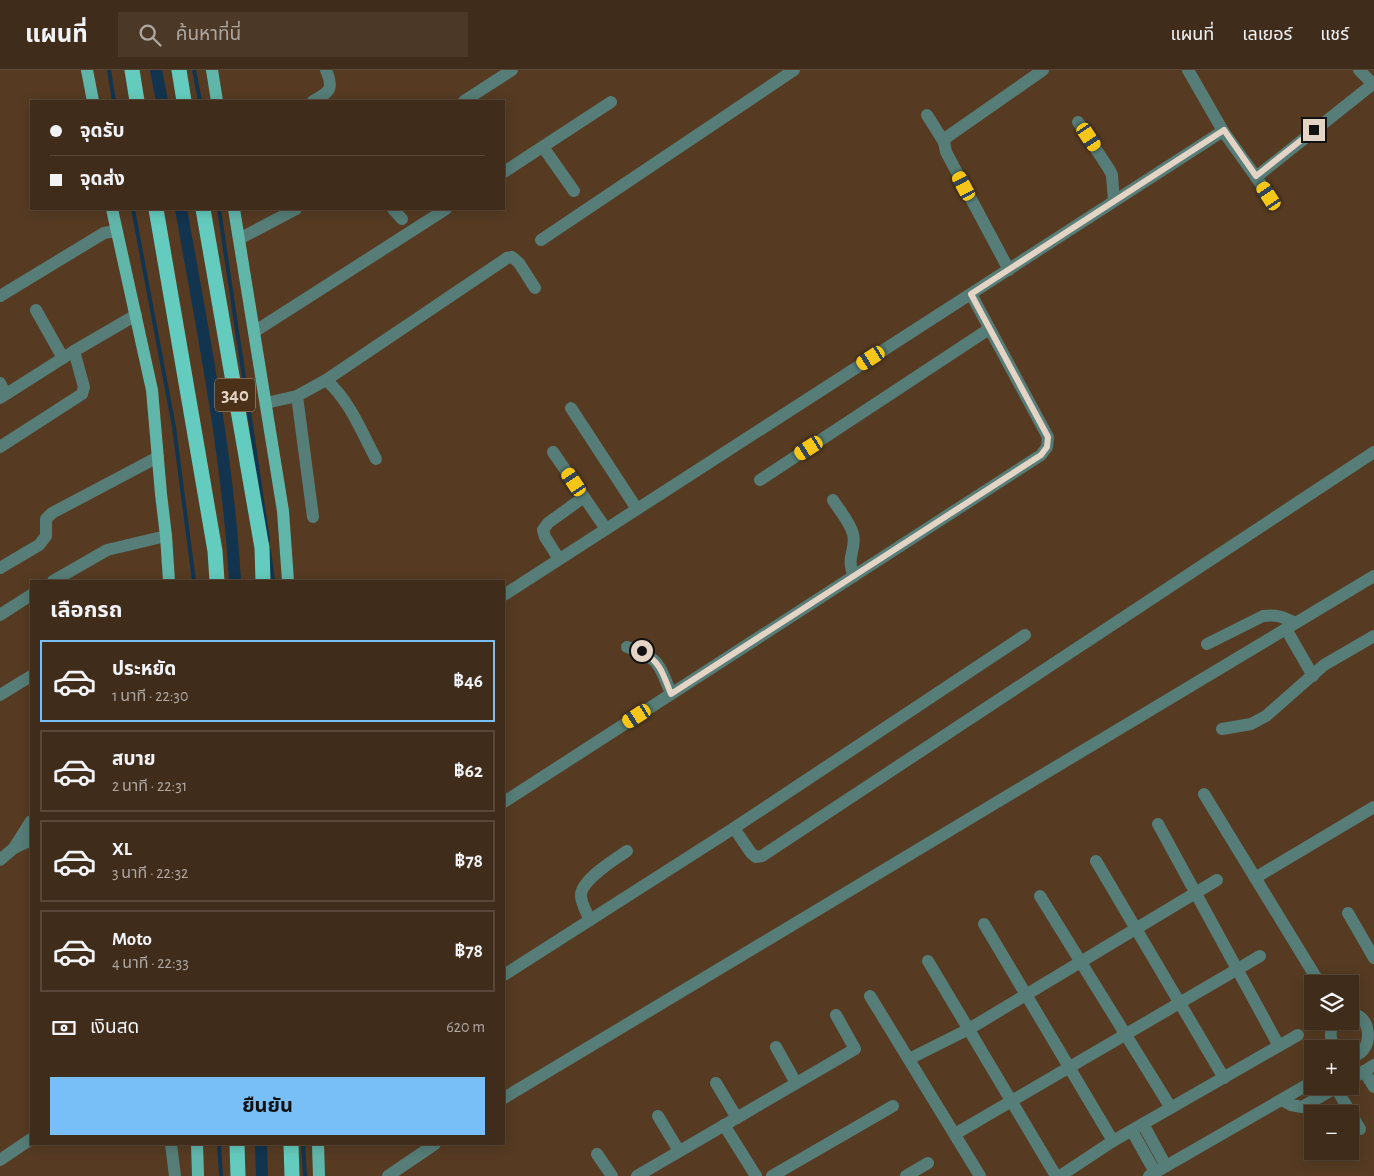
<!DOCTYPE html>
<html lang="th">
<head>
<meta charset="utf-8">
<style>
	body { margin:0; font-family:"Alegreya Sans","Noto Sans Thai",sans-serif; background:#4b3827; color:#f1f3f6; height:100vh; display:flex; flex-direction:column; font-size:19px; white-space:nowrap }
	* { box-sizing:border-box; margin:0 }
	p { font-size:16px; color:#aea7a2 }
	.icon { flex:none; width:28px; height:28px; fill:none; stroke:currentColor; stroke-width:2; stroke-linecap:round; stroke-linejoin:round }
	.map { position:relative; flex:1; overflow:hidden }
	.panel { position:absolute; left:30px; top:510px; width:475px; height:565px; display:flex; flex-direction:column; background:#402c1a; border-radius:0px; box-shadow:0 2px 12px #0003,0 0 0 1px #594839 }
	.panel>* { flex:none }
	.hud { position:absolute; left:30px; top:30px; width:475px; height:110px; border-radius:0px; box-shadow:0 2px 12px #0003,0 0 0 1px #594839; display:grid; align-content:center; height:110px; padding:0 20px; background:#402c1a }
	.controls { position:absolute; left:1304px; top:905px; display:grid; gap:10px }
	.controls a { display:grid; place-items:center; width:55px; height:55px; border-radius:0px; background:#402c1a; box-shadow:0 2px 12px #0003,0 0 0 1px #594839; font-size:25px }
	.end { position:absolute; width:22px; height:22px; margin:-11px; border:6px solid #e4d4c6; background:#111; box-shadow:0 0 0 2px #111 }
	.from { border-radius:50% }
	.car { position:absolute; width:15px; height:30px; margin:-15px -8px; border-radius:6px; box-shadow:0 0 4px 1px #0007; background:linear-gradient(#f5c518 24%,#345 0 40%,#f5c518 0 76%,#345 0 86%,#f5c518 0) }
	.hud b { display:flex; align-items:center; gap:18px; height:48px; font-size:19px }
	.hud b+b { border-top:1px solid #594839 }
	.hud i { width:12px; height:12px; background:#f1f3f6 }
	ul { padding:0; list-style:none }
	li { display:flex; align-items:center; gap:15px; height:82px; margin:0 10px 8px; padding:0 10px; border:2px solid #594839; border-radius:0px }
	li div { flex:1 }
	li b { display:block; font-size:19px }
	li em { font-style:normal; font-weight:700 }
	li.current { border-color:#78bff7 }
	li>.icon { width:45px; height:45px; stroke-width:1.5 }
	h2 { padding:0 20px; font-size:22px; line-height:60px }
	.pay { display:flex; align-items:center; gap:12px; height:55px; padding:0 20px; font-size:19px }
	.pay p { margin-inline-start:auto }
	.cta { display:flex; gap:10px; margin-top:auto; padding:10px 20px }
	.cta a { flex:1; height:58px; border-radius:0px; background:#78bff7; color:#111; font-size:20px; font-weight:700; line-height:58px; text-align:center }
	header { display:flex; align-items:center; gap:30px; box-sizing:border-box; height:70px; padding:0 25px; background:#402c1a; border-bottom:1px solid #594839 }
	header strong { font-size:24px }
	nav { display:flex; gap:28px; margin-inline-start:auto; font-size:18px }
	.search { width:350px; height:45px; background:#4b3827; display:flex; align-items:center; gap:12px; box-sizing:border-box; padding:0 18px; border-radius:0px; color:#aea7a2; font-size:19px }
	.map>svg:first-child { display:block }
</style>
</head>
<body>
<header>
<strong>แผนที่</strong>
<div class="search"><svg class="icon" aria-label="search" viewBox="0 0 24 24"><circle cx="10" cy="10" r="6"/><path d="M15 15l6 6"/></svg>ค้นหาที่นี่</div>
<nav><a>แผนที่</a><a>เลเยอร์</a><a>แชร์</a></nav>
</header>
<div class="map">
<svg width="1374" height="1106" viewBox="0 0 1374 1106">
	<rect width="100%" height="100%" fill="#563b22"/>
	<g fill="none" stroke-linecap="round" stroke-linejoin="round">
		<g stroke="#12344e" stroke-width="4">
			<polyline points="109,0 114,31"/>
			<polyline points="194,0 200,31"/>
			<polyline points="133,139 174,357 194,511"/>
			<polyline points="219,139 268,470"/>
			<polyline points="269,480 273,511"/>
			<polyline points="219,1074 221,1106"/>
			<polyline points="303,1074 305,1106"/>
		</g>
		<g stroke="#12344e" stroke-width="12">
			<polyline points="156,0 162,31"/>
			<path d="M 181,139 C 203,262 228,386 235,511"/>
			<polyline points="261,1074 262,1106"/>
		</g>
		<g stroke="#567d77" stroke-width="12">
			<polyline points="1188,0 1223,61"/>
			<polyline points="1359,0 1374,15"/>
			<path d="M 313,31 C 330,22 334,19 326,0"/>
			<polyline points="464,31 512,0"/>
			<polyline points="927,45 944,72"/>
			<polyline points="1078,52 1109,99 1112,105 1114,131"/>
			<polyline points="543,77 574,121"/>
			<polyline points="504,102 611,32"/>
			<polyline points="1256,107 1269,126"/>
			<polyline points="393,139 402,149"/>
			<polyline points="239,169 296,139"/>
			<polyline points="541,170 794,0"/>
			<polyline points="1009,200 946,82 944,72 947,67 1043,0"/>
			<polyline points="0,226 104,163 116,161"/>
			<polyline points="36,240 63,288"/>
			<polyline points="254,262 446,139"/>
			<polyline points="326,310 507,188 512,187 519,193 535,218"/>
			<polyline points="0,313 6,324"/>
			<polyline points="297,326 313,447"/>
			<polyline points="0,328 74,281 136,245"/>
			<path d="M 266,333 L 297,326 L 326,310 C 350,331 361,361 376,389"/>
			<polyline points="571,338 637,439"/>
			<polyline points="0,377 82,324 84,317 74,281"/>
			<polyline points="553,382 606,459"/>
			<polyline points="760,410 989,259"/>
			<path d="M 833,430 C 839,440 850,452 853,464 C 857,480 845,487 854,506"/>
			<polyline points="559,489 545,467 543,460 548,453 584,427"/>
			<polyline points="0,498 39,475 46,466 46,449 52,443 158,387"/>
			<polyline points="53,511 107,480 166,466"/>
			<polyline points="504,525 1223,61 1256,107 1373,14"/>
			<polyline points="0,545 31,525"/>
			<polyline points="1286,559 1313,606"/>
			<path d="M 1207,574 L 1263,546 C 1276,544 1284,547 1295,553"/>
			<path d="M 627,577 C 658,586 660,595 671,624"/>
			<polyline points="0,625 31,606"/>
			<polyline points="1222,659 1251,654 1266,646 1324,595 1374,566"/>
			<polyline points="1204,724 1320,914"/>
			<polyline points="504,732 1041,385 1047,377 1048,367 971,224"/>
			<polyline points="1158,754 1279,976"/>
			<polyline points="734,758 1025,565"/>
			<polyline points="14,778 31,751"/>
			<polyline points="0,790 14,778 31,770"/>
			<polyline points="1096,791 1224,1008"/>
			<polyline points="1255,808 1374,737"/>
			<polyline points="1040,826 1171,1038"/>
			<polyline points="1348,843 1374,888"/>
			<path d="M 590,850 C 587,843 580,832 581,824 C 583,809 615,789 627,781"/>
			<polyline points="984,854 1113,1071"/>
			<polyline points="928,891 1056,1106"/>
			<polyline points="504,905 734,758 751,783 756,787 762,786 1374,382"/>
			<polyline points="870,926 980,1106"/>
			<path d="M 1350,944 C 1374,943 1374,987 1350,986"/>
			<path d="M 1335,951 C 1329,961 1329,969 1336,979"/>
			<polyline points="776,977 796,1013"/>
			<polyline points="909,989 969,959 1217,810"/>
			<polyline points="1364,1001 1374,1017"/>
			<polyline points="1350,1010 1374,995"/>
			<polyline points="716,1013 737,1048"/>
			<polyline points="1336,1018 1360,1059"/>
			<polyline points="504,1028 1374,506"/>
			<polyline points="1282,1030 1291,1035 1302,1037 1339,1016"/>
			<polyline points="658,1046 679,1081"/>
			<polyline points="1143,1054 1166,1096"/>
			<polyline points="724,1055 756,1106"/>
			<polyline points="1132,1061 1155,1102"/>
			<polyline points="955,1064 1260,886"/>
			<polyline points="171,1074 175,1106"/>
			<polyline points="597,1084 612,1106"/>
			<polyline points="0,1090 31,1069"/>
			<polyline points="388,1106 435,1074"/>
			<polyline points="637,1106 855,979 836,945"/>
			<polyline points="772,1106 893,1036"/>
			<polyline points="906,1106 928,1093"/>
			<polyline points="1060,1106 1113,1071 1298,965"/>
			<polyline points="1149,1106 1312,1012"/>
		</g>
		<g stroke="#61b6aa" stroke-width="12">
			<polyline points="87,0 93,31"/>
			<polyline points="212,0 217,31"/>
			<polyline points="112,139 152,320 161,424 166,466 169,511"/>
			<polyline points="234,139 283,441 288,511"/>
			<polyline points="197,1074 198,1106"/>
			<polyline points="318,1074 319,1106"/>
		</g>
		<g stroke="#63ccbe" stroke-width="15">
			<polyline points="132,0 137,31"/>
			<polyline points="179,0 184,31"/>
			<polyline points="156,139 215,481 217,511"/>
			<polyline points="203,139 262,478 263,511"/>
			<polyline points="237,1074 238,1106"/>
			<polyline points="291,1074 292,1106"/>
		</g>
	</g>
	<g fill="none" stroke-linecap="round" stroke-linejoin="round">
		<path stroke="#e4d4c6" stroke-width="6" d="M 642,581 C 661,593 663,604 671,624 L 1041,385 L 1047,377 L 1048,367 L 971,224 L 1224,60 L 1256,106 L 1314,60"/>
	</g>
	<g text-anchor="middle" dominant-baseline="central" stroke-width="4.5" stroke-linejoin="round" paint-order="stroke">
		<rect fill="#4a3118" stroke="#b6a392" stroke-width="1" x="215" y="308.5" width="40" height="33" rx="4"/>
		<g font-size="19" font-weight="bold" fill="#e4d4c6">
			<text x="235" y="325">340</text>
		</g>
	</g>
</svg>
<div class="controls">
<a><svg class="icon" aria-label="layers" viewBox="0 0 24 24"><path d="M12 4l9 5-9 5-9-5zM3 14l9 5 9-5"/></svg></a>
<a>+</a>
<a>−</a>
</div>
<i class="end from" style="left:642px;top:581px"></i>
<i class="end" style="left:1314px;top:60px"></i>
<i class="car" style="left:1089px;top:67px;rotate:146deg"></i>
<i class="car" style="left:964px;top:116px;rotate:332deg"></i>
<i class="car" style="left:1269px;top:126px;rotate:327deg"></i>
<i class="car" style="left:871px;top:288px;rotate:237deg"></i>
<i class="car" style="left:809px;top:378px;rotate:237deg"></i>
<i class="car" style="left:574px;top:412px;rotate:326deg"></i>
<i class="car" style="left:637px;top:646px;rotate:237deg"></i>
<div class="hud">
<b><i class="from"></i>จุดรับ</b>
<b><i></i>จุดส่ง</b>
</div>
<section class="panel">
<h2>เลือกรถ</h2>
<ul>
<li class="current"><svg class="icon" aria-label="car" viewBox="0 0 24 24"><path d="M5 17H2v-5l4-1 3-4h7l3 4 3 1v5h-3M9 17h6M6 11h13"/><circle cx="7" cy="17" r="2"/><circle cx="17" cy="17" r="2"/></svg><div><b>ประหยัด</b><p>1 นาที · 22:30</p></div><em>฿46</em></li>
<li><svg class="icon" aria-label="car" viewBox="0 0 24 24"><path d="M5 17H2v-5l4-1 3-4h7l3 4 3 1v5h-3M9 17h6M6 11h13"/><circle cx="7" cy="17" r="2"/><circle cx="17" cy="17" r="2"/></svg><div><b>สบาย</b><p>2 นาที · 22:31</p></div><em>฿62</em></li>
<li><svg class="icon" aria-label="car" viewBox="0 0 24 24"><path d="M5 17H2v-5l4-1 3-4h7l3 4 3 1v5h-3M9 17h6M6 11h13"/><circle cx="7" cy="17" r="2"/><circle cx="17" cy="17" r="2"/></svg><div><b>XL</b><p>3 นาที · 22:32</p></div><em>฿78</em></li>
<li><svg class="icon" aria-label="car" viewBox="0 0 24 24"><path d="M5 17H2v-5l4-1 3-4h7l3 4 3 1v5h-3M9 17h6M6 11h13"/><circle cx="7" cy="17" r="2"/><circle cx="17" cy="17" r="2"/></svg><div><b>Moto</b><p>4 นาที · 22:33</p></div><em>฿78</em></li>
</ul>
<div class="pay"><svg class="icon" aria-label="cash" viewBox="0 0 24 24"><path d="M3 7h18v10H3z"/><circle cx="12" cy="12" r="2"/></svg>เงินสด<p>620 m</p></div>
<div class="cta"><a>ยืนยัน</a></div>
</section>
</div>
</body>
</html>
